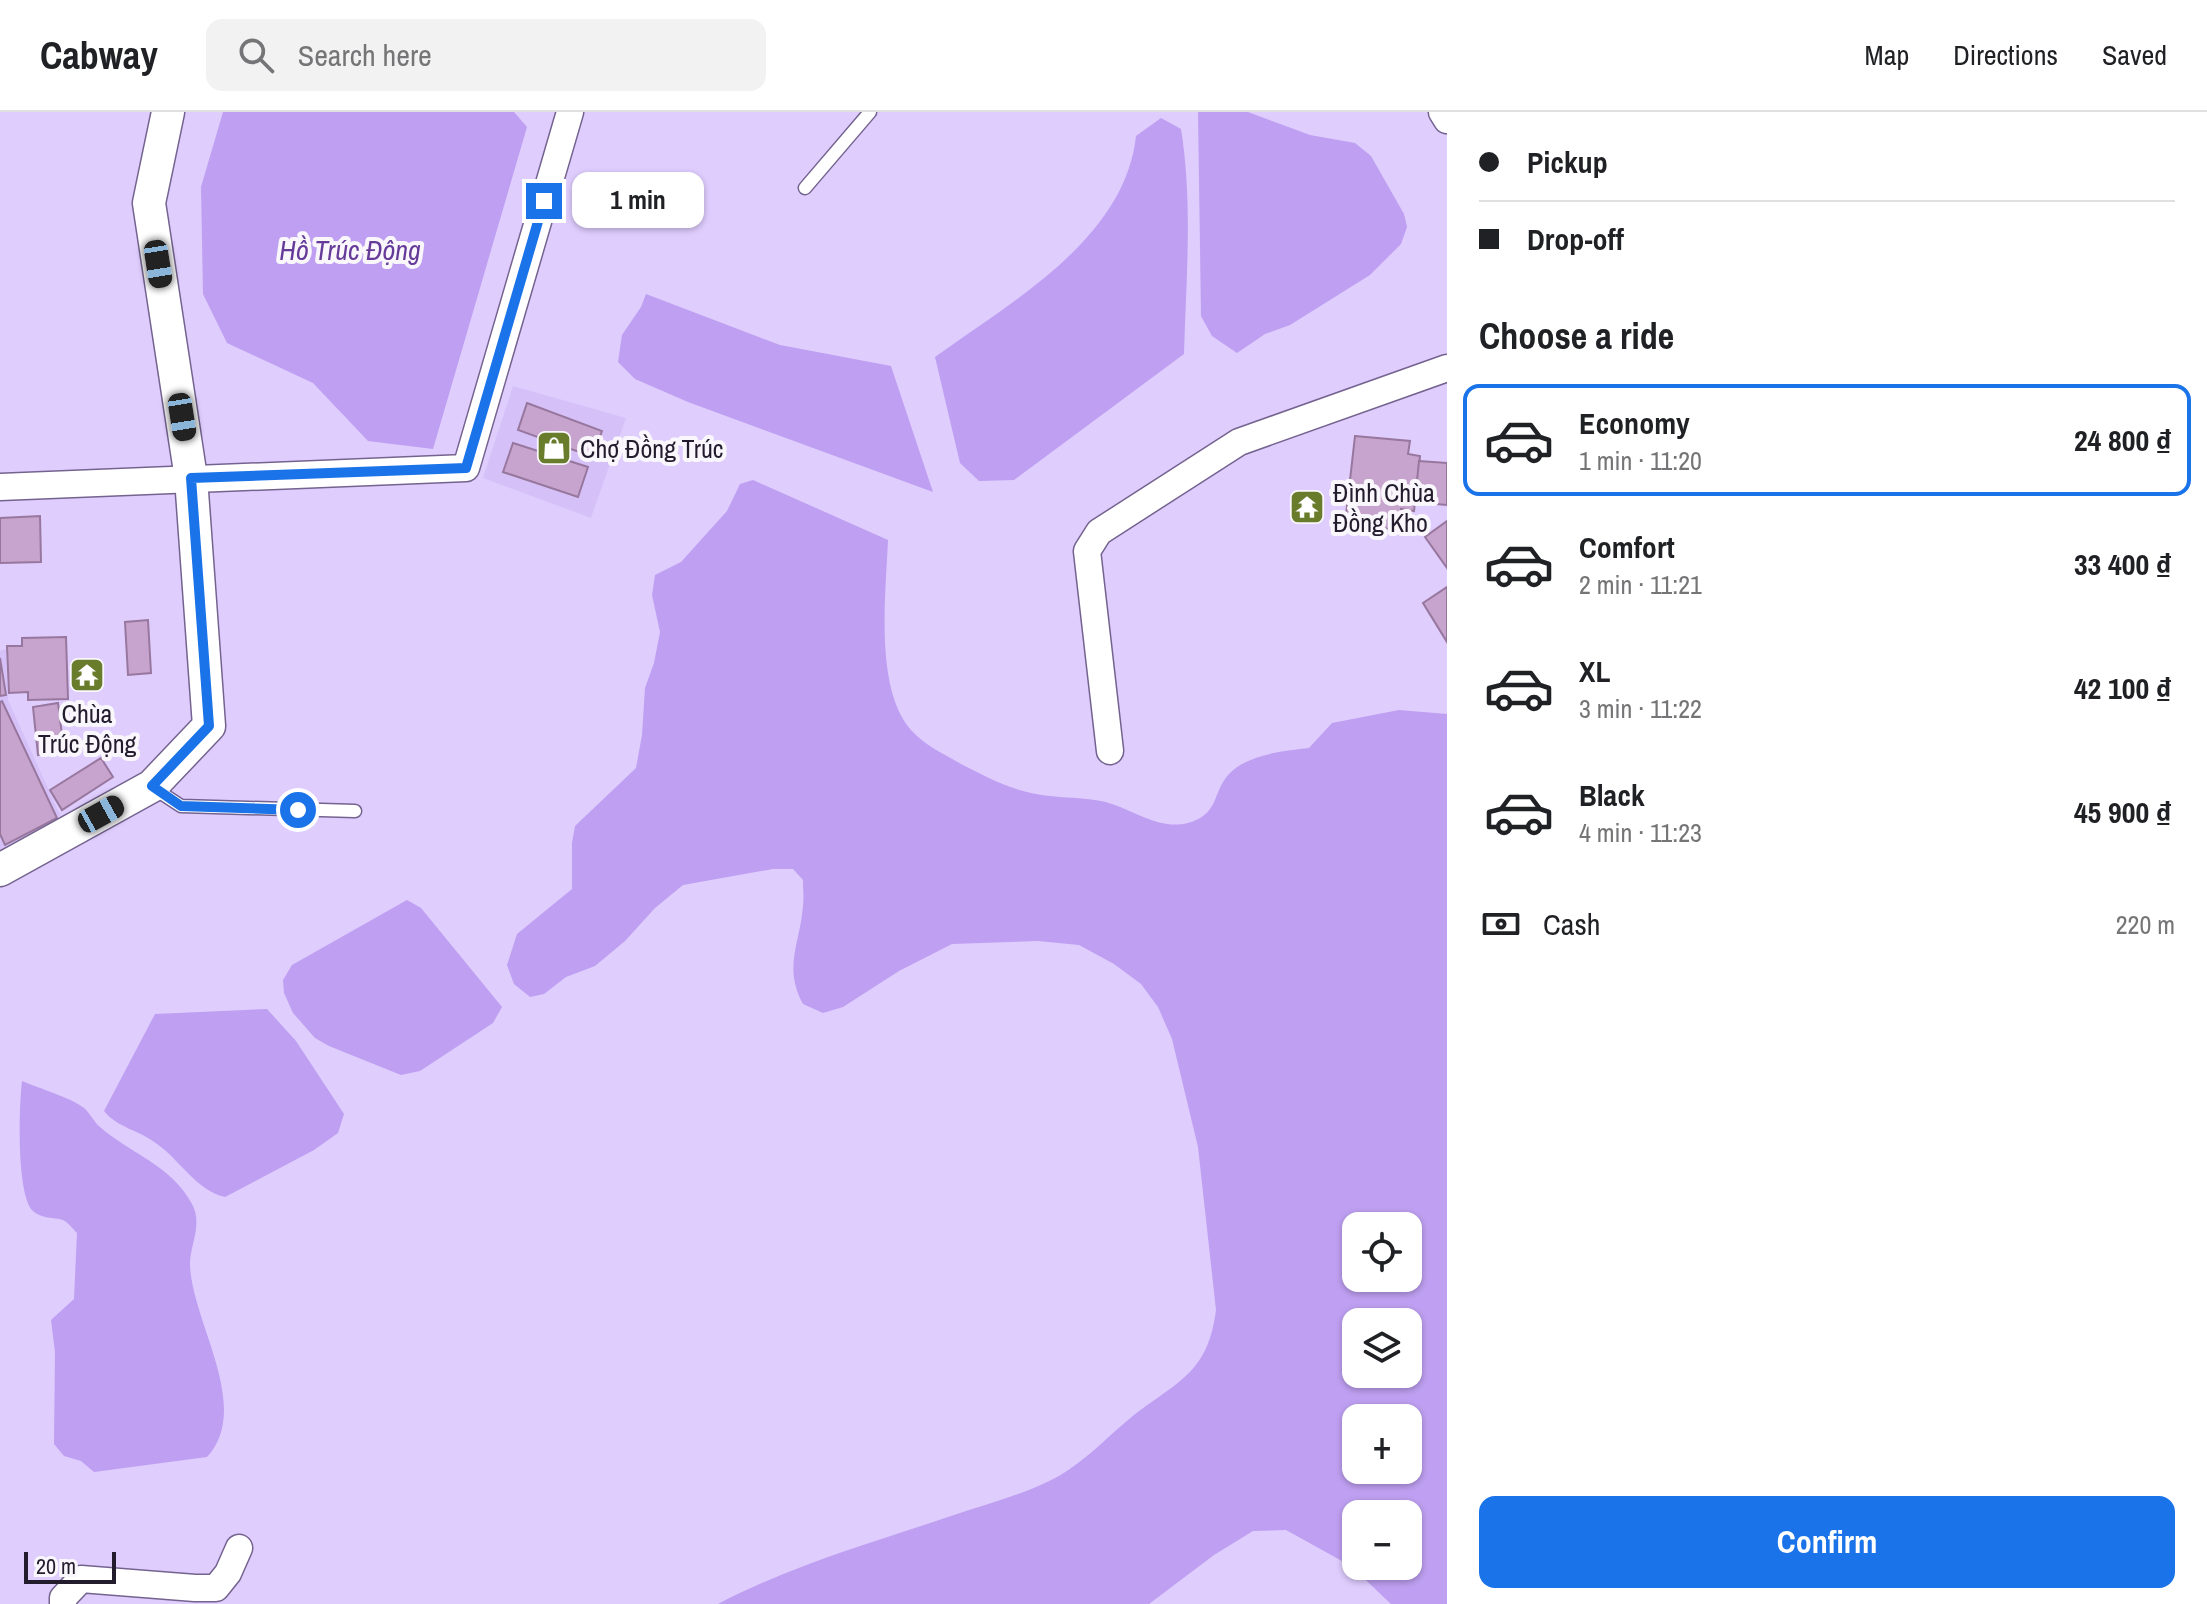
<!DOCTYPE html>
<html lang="en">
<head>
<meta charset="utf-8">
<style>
	body { margin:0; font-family:"Archivo Narrow",sans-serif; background:#f2f2f2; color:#202124; height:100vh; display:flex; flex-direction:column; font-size:30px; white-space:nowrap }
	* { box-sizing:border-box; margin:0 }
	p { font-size:26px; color:#757577 }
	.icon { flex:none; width:44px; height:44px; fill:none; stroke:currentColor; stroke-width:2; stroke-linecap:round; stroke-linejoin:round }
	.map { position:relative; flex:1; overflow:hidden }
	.side { display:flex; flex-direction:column; background:#fff; width:760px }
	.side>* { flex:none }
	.guide { display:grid; align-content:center; height:176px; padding:0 32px; background:#fff }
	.fabs { position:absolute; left:1342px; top:1100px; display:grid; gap:16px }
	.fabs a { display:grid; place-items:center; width:80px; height:80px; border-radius:16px; background:#fff; box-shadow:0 2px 6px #0004; font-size:40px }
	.scale { position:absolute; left:24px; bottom:20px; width:92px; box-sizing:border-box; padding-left:8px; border:4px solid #221c2d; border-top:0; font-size:22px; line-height:28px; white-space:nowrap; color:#221c2d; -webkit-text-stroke:6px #f9f7fc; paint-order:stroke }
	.end { position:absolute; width:36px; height:36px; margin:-18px; border:10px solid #1a73e8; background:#fff; box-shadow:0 0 0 4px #fff }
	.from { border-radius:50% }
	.bubble { position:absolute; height:56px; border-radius:16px; background:#fff; box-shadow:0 2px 6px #0004; font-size:26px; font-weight:800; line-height:56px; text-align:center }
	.car { position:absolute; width:24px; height:48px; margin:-24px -12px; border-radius:10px; box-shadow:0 0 6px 2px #0007; background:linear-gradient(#222 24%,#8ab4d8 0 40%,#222 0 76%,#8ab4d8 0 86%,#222 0) }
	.guide b { display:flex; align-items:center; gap:28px; height:76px; font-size:30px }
	.guide b+b { border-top:2px solid #e0e0e0 }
	.guide i { width:20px; height:20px; background:#202124 }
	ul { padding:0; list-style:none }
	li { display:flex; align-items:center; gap:24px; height:112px; margin:0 16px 12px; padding:0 16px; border:4px solid transparent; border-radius:16px }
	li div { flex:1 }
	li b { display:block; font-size:30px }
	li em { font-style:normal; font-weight:800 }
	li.on { border-color:#1a73e8 }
	li>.icon { width:72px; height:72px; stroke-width:1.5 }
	h2 { padding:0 32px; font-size:36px; line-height:96px }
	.pay { display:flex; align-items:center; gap:20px; height:88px; padding:0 32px; font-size:30px }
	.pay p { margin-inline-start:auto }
	.primary-button { display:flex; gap:16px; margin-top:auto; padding:16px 32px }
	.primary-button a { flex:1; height:92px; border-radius:16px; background:#1a73e8; color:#fff; font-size:32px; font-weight:800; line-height:92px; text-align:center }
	header { display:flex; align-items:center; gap:48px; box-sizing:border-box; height:112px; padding:0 40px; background:#fff; border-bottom:2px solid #e0e0e0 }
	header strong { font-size:38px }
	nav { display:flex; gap:44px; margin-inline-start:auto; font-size:28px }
	.search { width:560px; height:72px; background:#f2f2f2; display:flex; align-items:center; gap:20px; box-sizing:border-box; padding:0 28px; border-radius:16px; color:#757577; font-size:30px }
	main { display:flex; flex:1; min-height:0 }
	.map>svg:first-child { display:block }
</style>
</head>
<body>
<header>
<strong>Cabway</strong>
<div class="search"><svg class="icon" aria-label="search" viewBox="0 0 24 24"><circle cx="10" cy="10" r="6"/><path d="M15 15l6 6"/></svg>Search here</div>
<nav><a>Map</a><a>Directions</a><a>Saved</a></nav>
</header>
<main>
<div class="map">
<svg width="1447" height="1492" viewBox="0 0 1447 1492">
	<rect width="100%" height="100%" fill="#dfcdfe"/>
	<g fill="#d5c1f8">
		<polygon points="513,274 626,306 591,406 483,366"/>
		<polygon points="6,537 8,588 60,703 44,718 0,740 0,539"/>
	</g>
	<g fill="#be9ff1" fill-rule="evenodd">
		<polygon points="223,0 514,0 527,15 433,337 368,329 313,271 227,231 203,182 201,75"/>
		<polygon points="1198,0 1248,0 1310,23 1355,31 1371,44 1404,102 1407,115 1401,132 1370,163 1290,213 1265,222 1237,241 1212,224 1201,204"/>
		<path d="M 1161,6 L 1181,17 C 1193,91 1186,168 1184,242 L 1014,368 L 979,369 L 960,351 L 935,245 C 1011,190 1125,127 1136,24 Z"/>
		<polygon points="646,182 780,233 891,254 933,380 688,290 635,267 618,250 622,223 641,195"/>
		<path d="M 753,368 L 888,428 C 886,480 874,576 911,618 C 924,633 944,642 961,652 C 981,662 1001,673 1023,679 C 1050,687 1075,684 1101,689 C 1130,695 1158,719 1188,711 C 1220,702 1212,680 1229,662 C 1248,642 1284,639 1309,636 L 1332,611 L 1399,598 L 1447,602 L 1447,1492 L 1391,1492 L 1351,1454 L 1286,1418 L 1253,1419 L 1214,1443 L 1149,1492 L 718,1492 C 792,1453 872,1431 951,1404 C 987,1392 1026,1382 1059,1364 C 1088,1347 1109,1323 1134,1303 C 1180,1268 1208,1260 1216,1198 L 1198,1035 L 1172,927 L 1158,895 L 1141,872 L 1114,852 L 1079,833 L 1038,829 L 952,832 L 899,859 L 843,895 L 823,901 L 803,892 C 783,855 800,832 803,794 C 804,785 803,777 803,768 L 793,757 L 773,757 L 683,773 L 655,796 L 625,829 L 595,854 L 566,865 L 544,882 L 530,885 L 514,872 L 507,853 L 517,822 L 572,777 L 572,731 L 575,714 L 636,656 L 642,623 L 645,576 L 654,551 L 660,520 L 652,483 L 655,463 L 681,450 L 727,399 L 740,372 ZM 1356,1114 L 1408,1114 L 1408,1166 L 1356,1166 ZM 1356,1210 L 1408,1210 L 1408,1262 L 1356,1262 ZM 1408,1306 L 1408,1358 L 1356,1358 L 1356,1306 ZM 1408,1402 L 1408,1454 L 1356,1454 L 1356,1402 Z"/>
		<polygon points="407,788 421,796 502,895 493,911 420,959 401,963 329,934 315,926 293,901 284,881 283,868 292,853"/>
		<path d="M 267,897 L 296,929 L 344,1002 L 338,1021 L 314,1038 L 225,1085 C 196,1078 181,1049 157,1032 C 141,1019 116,1015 104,999 L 155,902 Z"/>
		<path d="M 22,969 C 38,976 72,986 84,996 C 90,1001 94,1010 100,1015 C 131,1042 171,1053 192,1092 C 203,1112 190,1133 190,1152 C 191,1209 253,1295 207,1345 L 94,1360 L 81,1349 L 64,1344 L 54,1332 L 55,1240 L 51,1208 L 74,1187 L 77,1121 C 73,1117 69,1111 63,1108 C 54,1105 41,1107 33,1099 C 16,1083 19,993 22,969 Z"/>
	</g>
	<g fill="#c7a4cd" stroke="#98779e" stroke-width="2">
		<polygon points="527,291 602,319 593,345 518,318"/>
		<polygon points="1355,324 1410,329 1408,342 1420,344 1414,399 1401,397 1399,418 1345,412"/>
		<polygon points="513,331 588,355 578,385 503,360"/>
		<polygon points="1419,349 1447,351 1447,393 1415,390"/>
		<polygon points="40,404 41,450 0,451 0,406"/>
		<polygon points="1447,409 1447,456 1425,425"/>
		<polygon points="1447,475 1447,530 1423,491"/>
		<polygon points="148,508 151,561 128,563 125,510"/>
		<polygon points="66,525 68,587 28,588 28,580 9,581 7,534 22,534 22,526"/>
		<polygon points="0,546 6,583 0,584"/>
		<polygon points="2,589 57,706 5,733 0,722 0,590"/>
		<polygon points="58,591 64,639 38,643 33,595"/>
		<polygon points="101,646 113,665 62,698 50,678"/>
	</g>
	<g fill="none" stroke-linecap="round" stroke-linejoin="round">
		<g stroke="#74638f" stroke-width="15">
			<g id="service">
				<polyline points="805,76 870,0"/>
				<polyline points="152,675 181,694 355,699"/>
			</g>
		</g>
		<g stroke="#74638f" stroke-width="29">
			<g id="minor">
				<polyline points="1442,0 1447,8"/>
				<polyline points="0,375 466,356 570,0"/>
				<polyline points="1110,639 1087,439 1099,420 1239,330 1447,256"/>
				<polyline points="63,1492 63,1486 81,1467 195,1476 216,1476 228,1461 239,1436"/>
			</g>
		</g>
		<g stroke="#74638f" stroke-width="35">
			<polyline id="tertiary" points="0,758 152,674 209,614 191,366 149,91 168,0"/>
		</g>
		<use href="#service" stroke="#fff" stroke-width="12"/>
		<use href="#minor" stroke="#fff" stroke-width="26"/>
		<use href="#tertiary" stroke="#fff" stroke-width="32"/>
	</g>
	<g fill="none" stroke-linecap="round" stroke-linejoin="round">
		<polyline stroke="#1a73e8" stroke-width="10" points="298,698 181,694 152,674 209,614 191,366 466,356 544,89"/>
	</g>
	<defs>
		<g id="shop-square" transform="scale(1.8)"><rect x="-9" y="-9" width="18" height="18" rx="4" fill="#697c2c" stroke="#f9f7fc"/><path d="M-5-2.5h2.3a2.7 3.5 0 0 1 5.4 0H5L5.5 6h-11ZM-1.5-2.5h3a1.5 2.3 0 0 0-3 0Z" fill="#fff"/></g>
		<g id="temple-square" transform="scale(1.8)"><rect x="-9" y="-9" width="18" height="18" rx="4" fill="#697c2c" stroke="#f9f7fc"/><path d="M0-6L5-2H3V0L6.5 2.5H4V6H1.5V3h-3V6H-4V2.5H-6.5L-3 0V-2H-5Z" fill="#fff"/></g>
	</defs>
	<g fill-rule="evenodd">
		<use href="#shop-square" x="554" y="336"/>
		<use href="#temple-square" x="1307" y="395"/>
		<use href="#temple-square" x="87" y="563"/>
	</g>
	<g text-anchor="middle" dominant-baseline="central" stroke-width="8" stroke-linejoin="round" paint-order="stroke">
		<g font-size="26" fill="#221c2d" stroke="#f9f7fc" text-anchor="start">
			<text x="580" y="336">Chợ Đồng Trúc</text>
			<text x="1333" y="380">Đình Chùa<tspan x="1333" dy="30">Đồng Kho</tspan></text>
			<text x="87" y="601" text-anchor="middle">Chùa<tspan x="87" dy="30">Trúc Động</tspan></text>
		</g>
		<g font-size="28" font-style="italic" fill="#653a98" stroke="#f9f7fc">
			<text x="350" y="138">Hồ Trúc Động</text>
		</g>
	</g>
</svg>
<div class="fabs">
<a><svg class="icon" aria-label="locate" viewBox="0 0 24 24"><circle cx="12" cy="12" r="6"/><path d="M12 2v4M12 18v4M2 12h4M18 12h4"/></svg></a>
<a><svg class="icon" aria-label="layers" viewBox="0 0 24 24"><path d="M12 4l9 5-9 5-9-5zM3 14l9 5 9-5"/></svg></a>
<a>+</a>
<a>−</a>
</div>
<div class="scale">20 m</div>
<i class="end from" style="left:298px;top:698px"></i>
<i class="end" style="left:544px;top:89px"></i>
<div class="bubble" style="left:572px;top:60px;width:132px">1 min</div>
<i class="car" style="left:158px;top:152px;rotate:171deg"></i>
<i class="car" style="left:182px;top:305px;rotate:171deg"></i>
<i class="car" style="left:101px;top:702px;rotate:61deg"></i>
</div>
<section class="side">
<div class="guide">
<b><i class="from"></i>Pickup</b>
<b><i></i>Drop-off</b>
</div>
<h2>Choose a ride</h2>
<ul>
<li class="on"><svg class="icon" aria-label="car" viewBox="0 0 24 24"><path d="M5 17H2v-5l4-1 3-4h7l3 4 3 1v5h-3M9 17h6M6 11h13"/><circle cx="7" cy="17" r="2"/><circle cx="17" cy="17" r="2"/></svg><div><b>Economy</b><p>1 min · 11:20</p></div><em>24 800 ₫</em></li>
<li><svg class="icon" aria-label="car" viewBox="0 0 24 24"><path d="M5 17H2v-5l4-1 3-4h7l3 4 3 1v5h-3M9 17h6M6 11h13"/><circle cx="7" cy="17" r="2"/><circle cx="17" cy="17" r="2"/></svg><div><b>Comfort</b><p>2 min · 11:21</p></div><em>33 400 ₫</em></li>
<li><svg class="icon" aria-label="car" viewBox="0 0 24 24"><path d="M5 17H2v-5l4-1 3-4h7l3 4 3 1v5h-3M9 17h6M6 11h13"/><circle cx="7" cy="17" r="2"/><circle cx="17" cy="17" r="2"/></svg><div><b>XL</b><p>3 min · 11:22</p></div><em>42 100 ₫</em></li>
<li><svg class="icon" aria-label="car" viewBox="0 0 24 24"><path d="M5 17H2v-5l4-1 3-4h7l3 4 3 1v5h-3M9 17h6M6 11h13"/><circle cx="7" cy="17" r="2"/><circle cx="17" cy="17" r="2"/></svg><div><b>Black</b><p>4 min · 11:23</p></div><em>45 900 ₫</em></li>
</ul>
<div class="pay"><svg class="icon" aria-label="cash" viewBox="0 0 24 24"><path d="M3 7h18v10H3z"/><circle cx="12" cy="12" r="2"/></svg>Cash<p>220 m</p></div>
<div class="primary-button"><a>Confirm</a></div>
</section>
</main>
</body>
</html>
